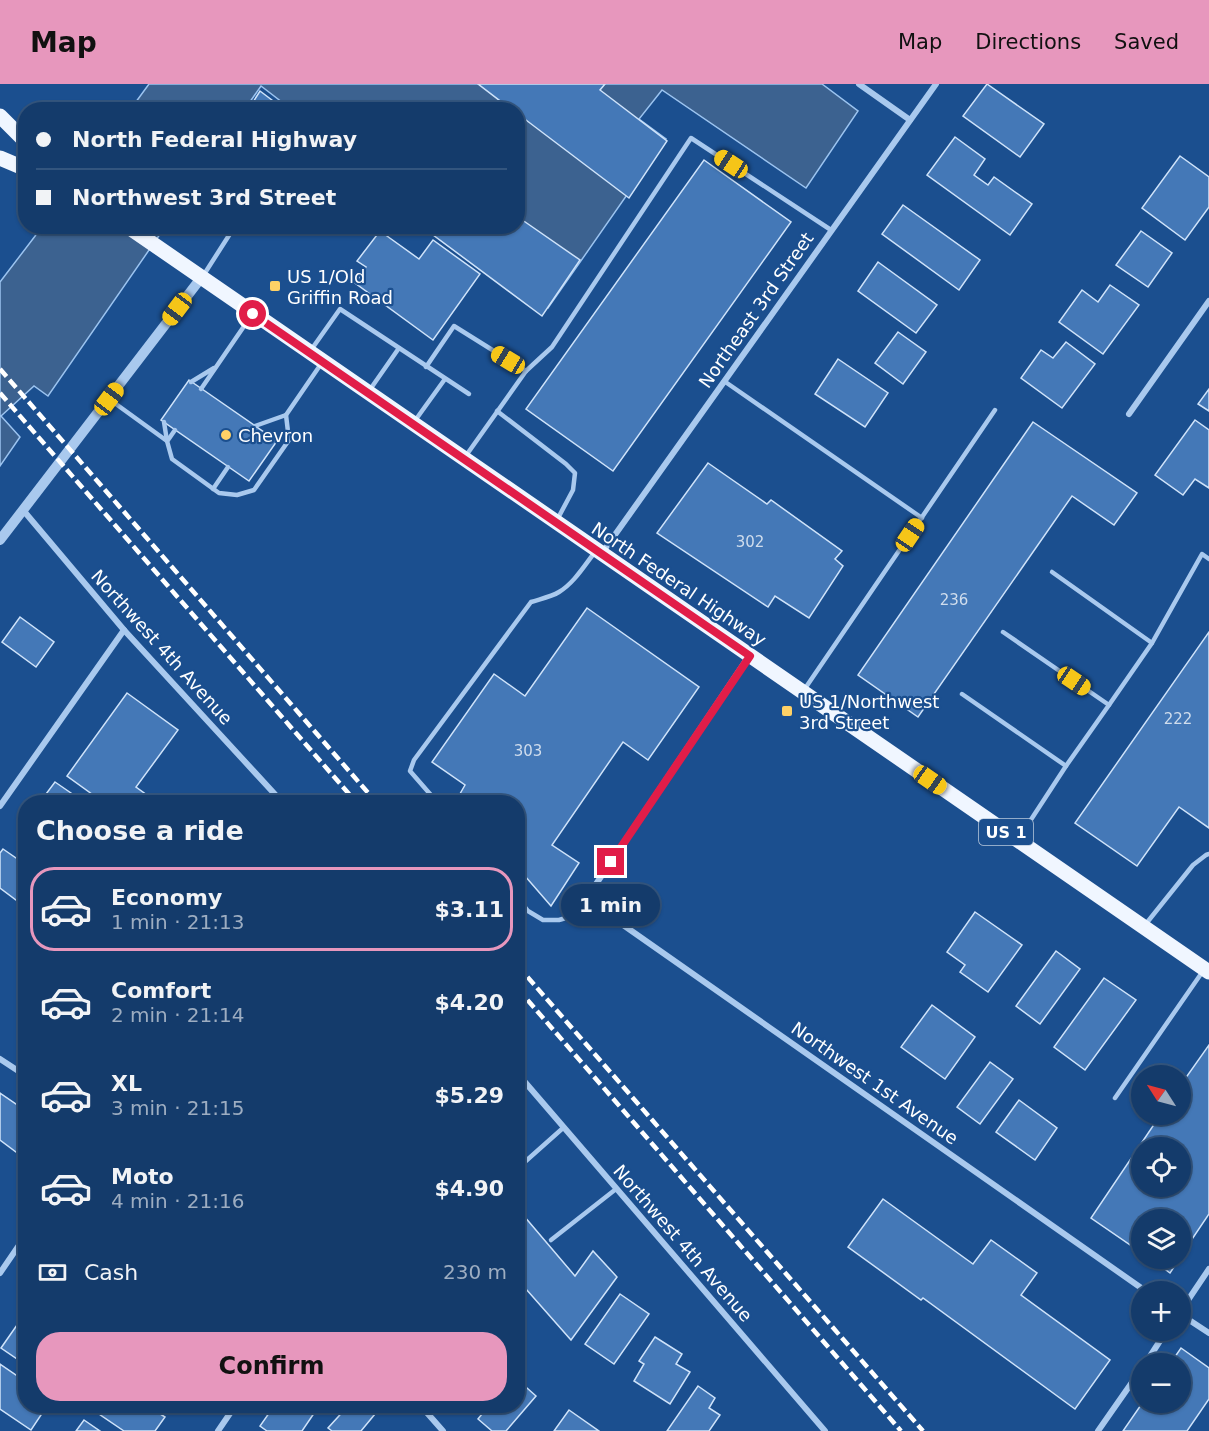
<!DOCTYPE html>
<html lang="en">
<head>
<meta charset="utf-8">
<style>
	body { margin:0; font-family:"DejaVu Sans",sans-serif; background:#214673; color:#f1f3f6; height:100vh; display:flex; flex-direction:column; font-size:22px; white-space:nowrap }
	* { box-sizing:border-box; margin:0 }
	p { font-size:20px; color:#9dadc1 }
	.icon { flex:none; width:33px; height:33px; fill:none; stroke:currentColor; stroke-width:2; stroke-linecap:round; stroke-linejoin:round }
	.map { position:relative; flex:1; overflow:hidden }
	.sheet { position:absolute; left:18px; top:711px; width:507px; height:618px; display:flex; flex-direction:column; background:#143b6b; border-radius:24px; box-shadow:0 2px 4px #0004,0 0 0 2px #33557e }
	.sheet>* { flex:none }
	.hud { position:absolute; left:18px; top:18px; width:507px; height:132px; border-radius:24px; box-shadow:0 2px 4px #0004,0 0 0 2px #33557e; display:grid; align-content:center; height:132px; padding:0 18px; background:#143b6b }
	.needle { width:39px; rotate:306deg }
	.tools { position:absolute; left:1131px; top:981px; display:grid; gap:12px }
	.tools a { display:grid; place-items:center; width:60px; height:60px; border-radius:50%; background:#143b6b; box-shadow:0 2px 4px #0004,0 0 0 2px #33557e; font-size:30px }
	.end { position:absolute; width:27px; height:27px; margin:-14px; border:8px solid #e11d48; background:#fff; box-shadow:0 0 0 3px #fff }
	.from { border-radius:50% }
	.bubble { position:absolute; height:42px; border-radius:21px; background:#143b6b; box-shadow:0 2px 4px #0004,0 0 0 2px #33557e; font-size:20px; font-weight:700; line-height:42px; text-align:center }
	.car { position:absolute; width:18px; height:36px; margin:-18px -9px; border-radius:8px; box-shadow:0 0 4px 2px #0007; background:linear-gradient(#f5c518 24%,#345 0 40%,#f5c518 0 76%,#345 0 86%,#f5c518 0) }
	.hud b { display:flex; align-items:center; gap:21px; height:57px; font-size:22px }
	.hud b+b { border-top:2px solid #33557e }
	.hud i { width:15px; height:15px; background:#f1f3f6 }
	ul { padding:0; list-style:none }
	li { display:flex; align-items:center; gap:18px; height:84px; margin:0 12px 9px; padding:0 6px; border:3px solid transparent; border-radius:24px }
	li div { flex:1 }
	li b { display:block; font-size:22px }
	li em { font-style:normal; font-weight:700 }
	li.active { border-color:#e797bd }
	li>.icon { width:54px; height:54px; stroke-width:1.5 }
	h2 { padding:0 18px; font-size:27px; line-height:72px }
	.pay { display:flex; align-items:center; gap:15px; height:66px; padding:0 18px; font-size:22px }
	.pay p { margin-inline-start:auto }
	.action { display:flex; gap:12px; margin-top:auto; padding:12px 18px }
	.action a { flex:1; height:69px; border-radius:24px; background:#e797bd; color:#111; font-size:24px; font-weight:700; line-height:69px; text-align:center }
	header { display:flex; align-items:center; gap:36px; box-sizing:border-box; height:84px; padding:0 30px; background:#e797bd; color:#111 }
	header strong { font-size:28px }
	nav { display:flex; gap:33px; margin-inline-start:auto; font-size:21px }
	.map>svg:first-child { display:block }
</style>
</head>
<body>
<header>
<strong>Map</strong>
<nav><a>Map</a><a>Directions</a><a>Saved</a></nav>
</header>
<div class="map">
<svg width="1209" height="1347" viewBox="0 0 1209 1347">
	<rect width="100%" height="100%" fill="#1b4f8f"/>
	<g fill="#3c6290" stroke="#9cc4f0" stroke-width="1.5">
		<polygon points="149,0 822,0 858,27 806,104 662,6 639,35 666,55 548,224 442,143 518,142 518,26 291,25 261,2 245,25 130,26"/>
		<polygon points="42,143 165,143 48,312 34,302 1,332 20,353 0,382 0,198"/>
	</g>
	<g fill="#4478b7" stroke="#cfe3fa" stroke-width="1.5" fill-rule="evenodd">
		<polygon points="478,0 605,0 600,6 667,57 629,114 518,30 518,26 512,26"/>
		<polygon points="987,0 1044,40 1020,73 963,32"/>
		<polygon points="260,7 285,26 248,26"/>
		<polygon points="955,53 985,75 974,91 988,101 994,93 1032,120 1010,151 927,91"/>
		<polygon points="1180,72 1209,93 1209,123 1185,156 1142,124"/>
		<polygon points="704,76 791,138 613,387 526,325"/>
		<polygon points="903,121 980,176 959,206 882,150"/>
		<polygon points="518,133 580,176 542,232 421,142 518,142"/>
		<polygon points="380,147 419,175 433,156 480,190 433,256 355,199 366,183 357,177"/>
		<polygon points="1141,147 1172,169 1148,203 1116,181"/>
		<polygon points="878,178 937,221 916,249 858,207"/>
		<polygon points="1110,201 1139,221 1103,270 1059,238 1082,206 1098,218"/>
		<polygon points="898,248 926,268 903,300 875,279"/>
		<polygon points="1066,258 1095,280 1062,324 1021,294 1041,266 1053,274"/>
		<polygon points="838,275 888,309 865,343 815,310"/>
		<polygon points="189,296 277,357 249,397 161,336"/>
		<polygon points="1209,305 1209,327 1198,320"/>
		<polygon points="1195,336 1209,346 1209,404 1195,395 1183,411 1155,391"/>
		<polygon points="1033,338 1137,409 1114,441 1072,412 918,633 858,591"/>
		<polygon points="708,379 767,420 771,416 842,467 835,475 843,482 809,534 775,512 768,523 657,449"/>
		<polygon points="587,524 699,603 648,676 623,658 552,761 579,779 551,822 518,784 518,718 460,718 457,715 465,701 432,678 494,590 525,612"/>
		<polygon points="20,533 54,558 36,583 2,558"/>
		<polygon points="1209,548 1209,744 1179,723 1137,782 1075,739"/>
		<polygon points="127,609 178,646 136,703 154,716 152,718 103,718 67,692"/>
		<polygon points="55,698 84,718 40,718"/>
		<polygon points="3,765 26,781 26,820 24,822 0,804 0,769"/>
		<polygon points="975,828 1022,861 988,908 960,888 965,881 947,868"/>
		<polygon points="1056,867 1080,885 1040,940 1016,922"/>
		<polygon points="1104,894 1136,916 1085,986 1054,963"/>
		<polygon points="932,921 975,953 945,995 901,963"/>
		<path d="M 1209,961 L 1209,1130 L 1180,1173 L 1180,1136 L 1142,1136 L 1142,1169 L 1091,1134 L 1161,1030 L 1180,1030 L 1180,1002 ZM 1142,1064 L 1180,1064 L 1180,1102 L 1142,1102 Z"/>
		<polygon points="990,978 1013,995 980,1040 957,1023"/>
		<polygon points="0,1009 26,1027 26,1064 20,1071 0,1056"/>
		<polygon points="1019,1016 1057,1044 1035,1076 996,1048"/>
		<polygon points="883,1115 973,1180 991,1156 1037,1189 1021,1211 1110,1276 1075,1325 923,1214 921,1216 848,1163"/>
		<polygon points="518,1125 575,1192 593,1167 617,1193 571,1256 518,1196"/>
		<polygon points="1150,1174 1180,1174 1170,1189"/>
		<polygon points="620,1210 649,1230 614,1280 585,1260"/>
		<polygon points="17,1241 26,1247 26,1281 1,1264"/>
		<polygon points="655,1253 682,1270 676,1280 690,1288 670,1320 634,1297 644,1280 639,1277"/>
		<polygon points="1181,1264 1209,1284 1209,1315 1187,1347 1123,1347 1143,1318 1180,1318 1180,1280 1170,1280"/>
		<polygon points="0,1280 26,1298 26,1322 47,1322 31,1346 0,1325"/>
		<polygon points="518,1296 536,1312 506,1347 492,1347 478,1335 482,1330 480,1328 485,1322 518,1322"/>
		<polygon points="698,1302 715,1314 709,1324 720,1331 709,1347 667,1347"/>
		<polygon points="105,1322 148,1322 165,1333 155,1347 124,1347 99,1330"/>
		<polygon points="274,1322 319,1322 302,1347 267,1347 260,1342"/>
		<polygon points="348,1322 366,1322 375,1330 361,1347 332,1347 328,1344"/>
		<polygon points="569,1326 599,1347 554,1347"/>
		<polygon points="84,1336 100,1347 76,1347"/>
	</g>
	<g fill="none" stroke-linecap="round" stroke-linejoin="round">
		<g stroke="#a9c9ee" stroke-width="4.5">
			<polyline points="203,192 235,142"/>
			<polyline points="311,266 340,225 469,310"/>
			<polyline points="426,283 454,242 526,287"/>
			<polyline points="724,297 922,434"/>
			<polyline points="191,298 214,284"/>
			<polyline points="201,305 251,232"/>
			<polyline points="369,307 399,264"/>
			<polyline points="109,315 167,357 172,375 219,409 237,411 254,406 289,356 286,331 321,280"/>
			<polyline points="497,327 566,380 575,389 573,406 557,436"/>
			<polyline points="164,338 167,357"/>
			<polyline points="414,338 445,295"/>
			<polyline points="255,342 286,331"/>
			<polyline points="168,356 175,346"/>
			<polyline points="465,373 526,287 552,263 691,54 831,146"/>
			<polyline points="213,405 228,383"/>
			<polyline points="1052,488 1152,559"/>
			<polyline points="1003,548 1109,621 1066,682 1019,754"/>
			<polyline points="804,606 995,326"/>
			<polyline points="962,610 1066,682"/>
			<polyline points="1109,621 1152,559 1202,470 1209,475"/>
			<path d="M 437,718 L 410,687 L 414,676 L 531,518 C 540,515 551,513 559,508 C 574,499 584,482 595,468"/>
			<polyline points="518,814 528,827 543,836 559,836 576,831 586,815"/>
			<polyline points="1145,841 1193,781 1206,771 1209,770"/>
			<polyline points="1115,1014 1203,887"/>
			<polyline points="518,1084 563,1044"/>
			<polyline points="551,1156 616,1105"/>
		</g>
		<g stroke="#a9c9ee" stroke-width="6">
			<polyline points="859,0 910,36"/>
			<polyline points="1129,330 1209,217"/>
			<polyline points="23,426 124,546 282,718"/>
			<polyline points="602,469 936,0"/>
			<polyline points="749,572 586,815 1147,1208"/>
			<polyline points="0,722 124,546"/>
			<polyline points="0,975 26,992"/>
			<polyline points="518,990 825,1347"/>
			<polyline points="0,1189 26,1151"/>
			<polyline points="1180,1228 1209,1185"/>
			<polyline points="1180,1230 1209,1249"/>
			<polyline points="1145,1280 1167,1246"/>
			<polyline points="421,1322 443,1347"/>
			<polyline points="218,1347 235,1322"/>
			<polyline points="1098,1347 1142,1284"/>
		</g>
		<polyline stroke="#a9c9ee" stroke-width="10" points="0,456 201,194"/>
		<g stroke="#f0f6ff" stroke-width="15">
			<polyline points="0,32 26,58"/>
			<polyline points="0,74 26,85"/>
			<polyline points="127,142 1209,888"/>
		</g>
		<g stroke="#fff" stroke-width="4.5" stroke-dasharray="10 4.5" stroke-linecap="butt">
			<polyline points="0,285 376,718"/>
			<polyline points="0,309 356,718"/>
			<polyline points="518,882 923,1347"/>
			<polyline points="518,905 901,1347"/>
		</g>
	</g>
	<g fill="none" stroke-linecap="round" stroke-linejoin="round">
		<polyline stroke="#e11d48" stroke-width="8" points="253,230 750,572 611,778"/>
	</g>
	<g fill="#ffd166" stroke="#1b4f8f" stroke-width="2">
		<rect x="269" y="196" width="12" height="12" rx="3"/>
		<circle cx="226" cy="351" r="6"/>
		<rect x="781" y="621" width="12" height="12" rx="3"/>
	</g>
	<g text-anchor="middle" dominant-baseline="central" stroke-width="4.5" stroke-linejoin="round" paint-order="stroke">
		<g font-size="15" fill="#d0dded">
			<text x="750" y="458">302</text>
			<text x="954" y="516">236</text>
			<text x="1178" y="635">222</text>
			<text x="528" y="667">303</text>
		</g>
		<rect fill="#1b4f8f" stroke="#bbcadd" stroke-width="1.5" x="979" y="735" width="54" height="26" rx="4.5"/>
		<g font-size="16" font-weight="bold" fill="#fff">
			<text x="1006" y="748">US 1</text>
		</g>
		<g font-size="18" fill="#fff" stroke="#1b4f8f" text-anchor="start">
			<text x="287" y="192">US 1/Old<tspan x="287" dy="21">Griffin Road</tspan></text>
			<text x="238" y="351">Chevron</text>
			<text x="799" y="617">US 1/Northwest<tspan x="799" dy="21">3rd Street</tspan></text>
		</g>
		<g font-size="18" fill="#fff" stroke="#1b4f8f">
			<text transform="translate(756 226) rotate(-55)">Northeast 3rd Street</text>
			<text transform="translate(679 500) rotate(34)">North Federal Highway</text>
			<text transform="translate(162 563) rotate(48)">Northwest 4th Avenue</text>
			<text transform="translate(875 999) rotate(35)">Northwest 1st Avenue</text>
			<text transform="translate(683 1159) rotate(49)">Northwest 4th Avenue</text>
		</g>
	</g>
</svg>
<div class="tools">
<a><svg class="needle" viewBox="-14 -14 28 28"><path d="M0-13l5 13h-10z" fill="#e53935"/><path d="M0 13l5-13h-10z" fill="#9dadc1"/></svg></a>
<a><svg class="icon" aria-label="locate" viewBox="0 0 24 24"><circle cx="12" cy="12" r="6"/><path d="M12 2v4M12 18v4M2 12h4M18 12h4"/></svg></a>
<a><svg class="icon" aria-label="layers" viewBox="0 0 24 24"><path d="M12 4l9 5-9 5-9-5zM3 14l9 5 9-5"/></svg></a>
<a>+</a>
<a>−</a>
</div>
<i class="end from" style="left:253px;top:230px"></i>
<i class="end" style="left:611px;top:778px"></i>
<div class="bubble" style="left:561px;top:800px;width:99px">1 min</div>
<i class="car" style="left:731px;top:80px;rotate:303deg"></i>
<i class="car" style="left:177px;top:225px;rotate:217deg"></i>
<i class="car" style="left:508px;top:276px;rotate:301deg"></i>
<i class="car" style="left:109px;top:315px;rotate:37deg"></i>
<i class="car" style="left:910px;top:451px;rotate:34deg"></i>
<i class="car" style="left:1074px;top:597px;rotate:124deg"></i>
<i class="car" style="left:930px;top:696px;rotate:125deg"></i>
<div class="hud">
<b><i class="from"></i>North Federal Highway</b>
<b><i></i>Northwest 3rd Street</b>
</div>
<section class="sheet">
<h2>Choose a ride</h2>
<ul>
<li class="active"><svg class="icon" aria-label="car" viewBox="0 0 24 24"><path d="M5 17H2v-5l4-1 3-4h7l3 4 3 1v5h-3M9 17h6M6 11h13"/><circle cx="7" cy="17" r="2"/><circle cx="17" cy="17" r="2"/></svg><div><b>Economy</b><p>1 min · 21:13</p></div><em>$3.11</em></li>
<li><svg class="icon" aria-label="car" viewBox="0 0 24 24"><path d="M5 17H2v-5l4-1 3-4h7l3 4 3 1v5h-3M9 17h6M6 11h13"/><circle cx="7" cy="17" r="2"/><circle cx="17" cy="17" r="2"/></svg><div><b>Comfort</b><p>2 min · 21:14</p></div><em>$4.20</em></li>
<li><svg class="icon" aria-label="car" viewBox="0 0 24 24"><path d="M5 17H2v-5l4-1 3-4h7l3 4 3 1v5h-3M9 17h6M6 11h13"/><circle cx="7" cy="17" r="2"/><circle cx="17" cy="17" r="2"/></svg><div><b>XL</b><p>3 min · 21:15</p></div><em>$5.29</em></li>
<li><svg class="icon" aria-label="car" viewBox="0 0 24 24"><path d="M5 17H2v-5l4-1 3-4h7l3 4 3 1v5h-3M9 17h6M6 11h13"/><circle cx="7" cy="17" r="2"/><circle cx="17" cy="17" r="2"/></svg><div><b>Moto</b><p>4 min · 21:16</p></div><em>$4.90</em></li>
</ul>
<div class="pay"><svg class="icon" aria-label="cash" viewBox="0 0 24 24"><path d="M3 7h18v10H3z"/><circle cx="12" cy="12" r="2"/></svg>Cash<p>230 m</p></div>
<div class="action"><a>Confirm</a></div>
</section>
</div>
</body>
</html>
